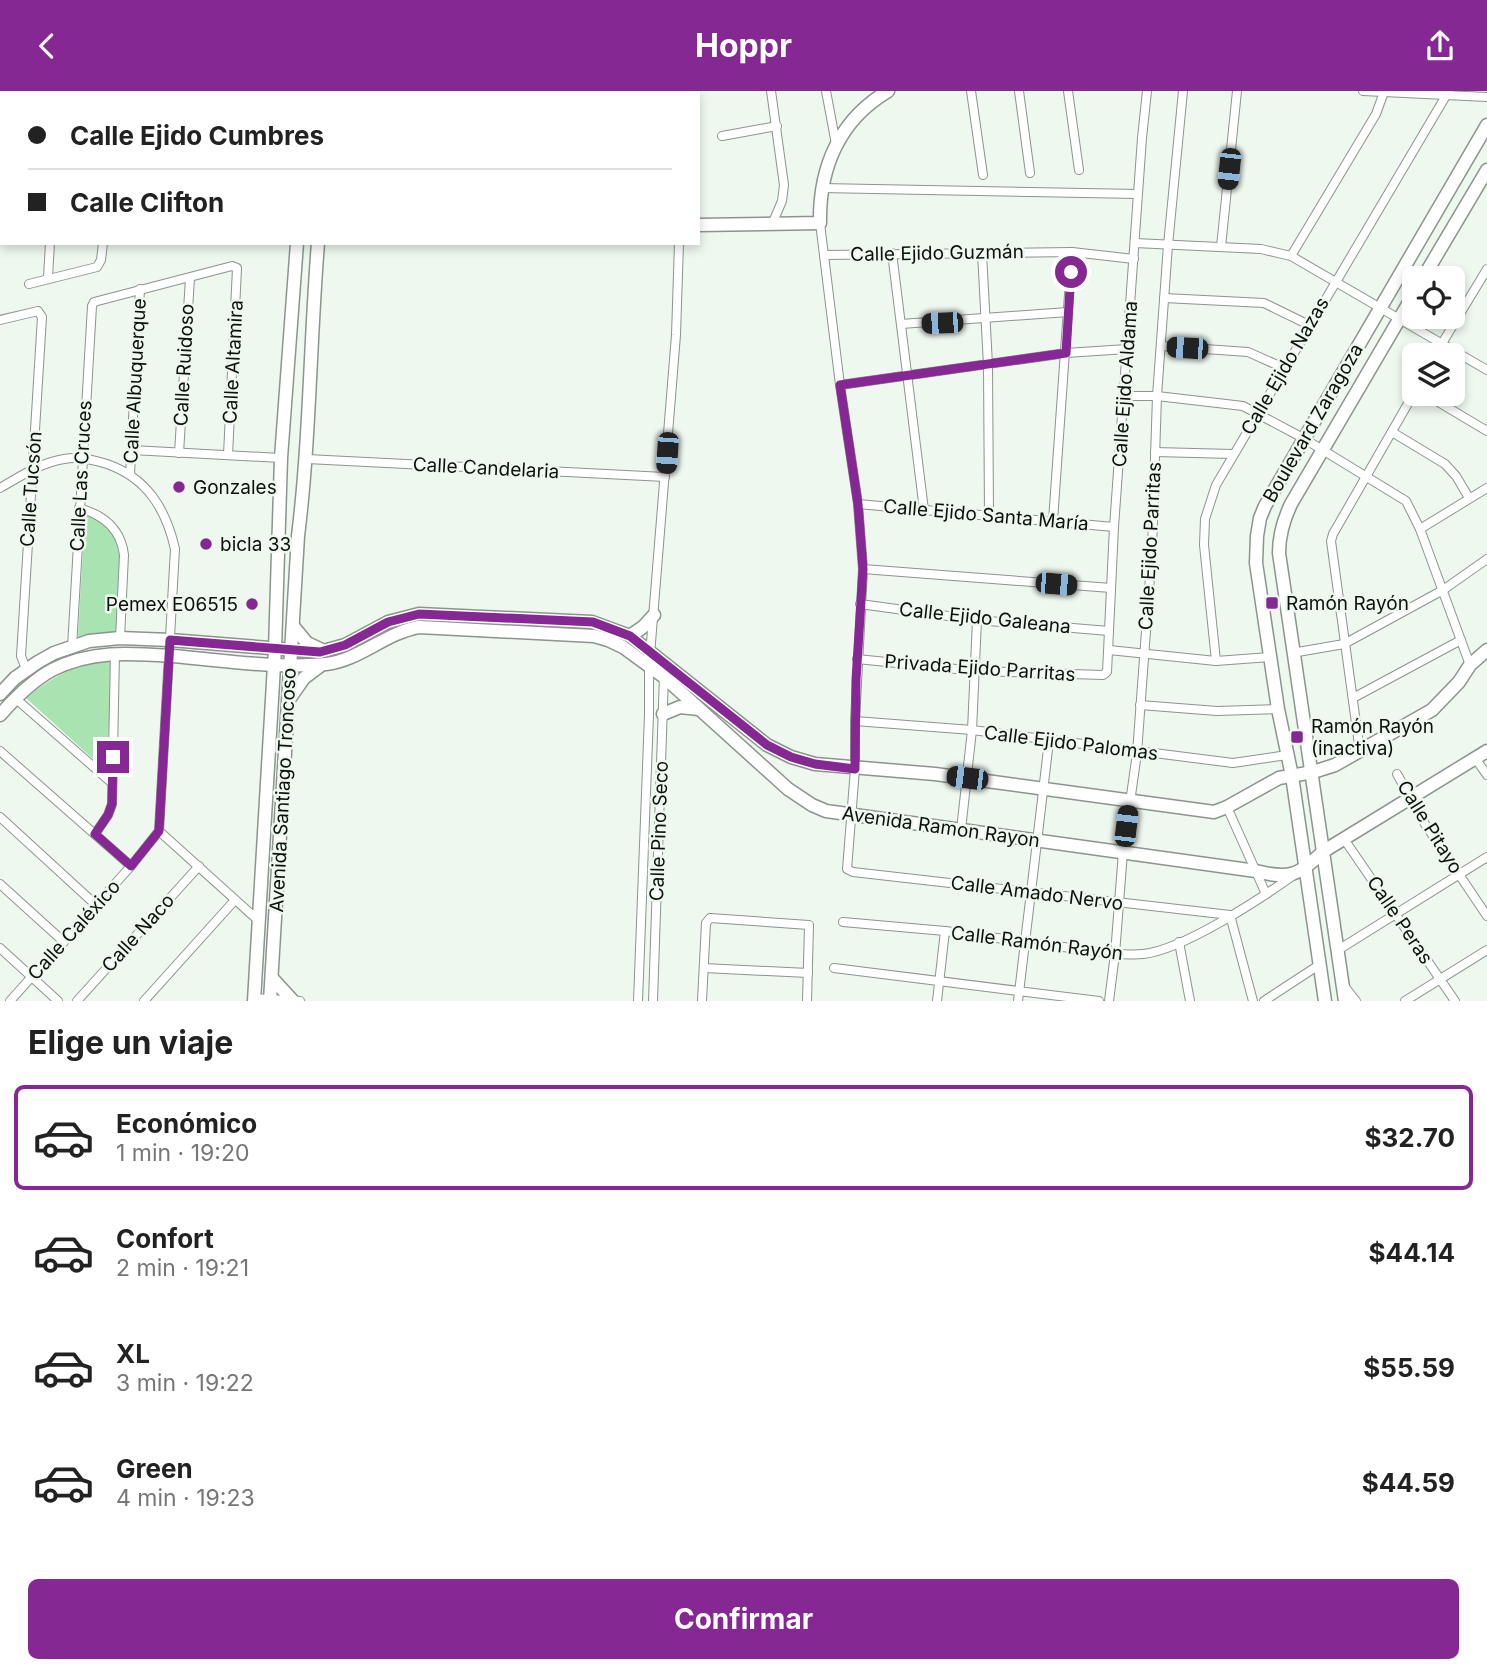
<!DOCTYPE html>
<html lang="es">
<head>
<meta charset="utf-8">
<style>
	body { margin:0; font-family:Inter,sans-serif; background:#f6f6f6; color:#222; height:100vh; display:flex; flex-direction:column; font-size:26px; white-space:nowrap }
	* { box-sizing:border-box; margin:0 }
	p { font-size:23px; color:#767676 }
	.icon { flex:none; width:38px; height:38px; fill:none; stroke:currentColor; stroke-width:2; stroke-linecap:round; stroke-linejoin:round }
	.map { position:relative; height:910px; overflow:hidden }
	.drawer { display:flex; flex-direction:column; background:#fff; flex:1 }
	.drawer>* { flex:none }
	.guide { position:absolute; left:0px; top:0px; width:700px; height:154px; box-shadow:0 4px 10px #0003; display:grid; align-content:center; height:154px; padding:0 28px; background:#fff }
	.controls { position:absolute; left:1402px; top:175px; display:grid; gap:14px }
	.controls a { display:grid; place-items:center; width:63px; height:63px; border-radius:10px; background:#fff; box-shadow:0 4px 10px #0003; font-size:35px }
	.end { position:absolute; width:32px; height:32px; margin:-16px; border:9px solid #862893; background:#fff; box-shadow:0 0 0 4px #fff }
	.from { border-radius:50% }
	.car { position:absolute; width:21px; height:42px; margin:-21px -10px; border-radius:9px; box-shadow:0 0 5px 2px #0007; background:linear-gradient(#222 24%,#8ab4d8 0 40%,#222 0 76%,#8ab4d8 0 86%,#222 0) }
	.guide b { display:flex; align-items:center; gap:24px; height:66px; font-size:26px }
	.guide b+b { border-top:2px solid #e0e0e0 }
	.guide i { width:18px; height:18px; background:#222 }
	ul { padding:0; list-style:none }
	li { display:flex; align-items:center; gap:21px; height:105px; margin:0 14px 10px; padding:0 14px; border:4px solid transparent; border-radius:10px }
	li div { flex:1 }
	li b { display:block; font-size:26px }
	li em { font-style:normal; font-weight:700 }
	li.on { border-color:#862893 }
	li>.icon { width:63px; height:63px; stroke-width:1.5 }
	h2 { padding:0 28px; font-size:32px; line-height:84px }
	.button { display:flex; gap:14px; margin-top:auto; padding:14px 28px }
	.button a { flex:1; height:80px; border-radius:10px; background:#862893; color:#fff; font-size:28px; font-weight:700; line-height:80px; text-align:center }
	header { display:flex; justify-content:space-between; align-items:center; height:91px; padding:0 28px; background:#862893; color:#fff; font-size:32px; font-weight:700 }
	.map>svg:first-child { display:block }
</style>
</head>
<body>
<header><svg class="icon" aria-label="back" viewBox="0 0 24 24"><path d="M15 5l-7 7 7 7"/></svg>Hoppr<svg class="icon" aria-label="share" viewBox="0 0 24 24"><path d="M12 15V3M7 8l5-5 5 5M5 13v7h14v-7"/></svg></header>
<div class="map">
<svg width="1487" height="910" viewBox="0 0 1487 910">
	<rect width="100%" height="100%" fill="#eef8ef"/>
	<g fill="#a9e3b1">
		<path d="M 85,425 C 102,425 118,444 120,461 C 123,482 119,520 116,542 L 81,547 L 78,545 Z"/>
		<path d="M 112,570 L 107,672 L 105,675 L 101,675 L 26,607 C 51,587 79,570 112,570 Z"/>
	</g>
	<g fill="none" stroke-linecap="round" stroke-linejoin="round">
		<g stroke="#8c948d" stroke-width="10">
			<g id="street">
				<polyline points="674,0 674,2"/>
				<polyline points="771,0 784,94 782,110 773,131"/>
				<polyline points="826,0 836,53"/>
				<polyline points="971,0 983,84"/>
				<polyline points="1019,0 1030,82"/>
				<polyline points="1068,0 1079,79"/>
				<polyline points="1363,0 1487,6"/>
				<polyline points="49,2 49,0"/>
				<polyline points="107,2 108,0"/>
				<polyline points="722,45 777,35"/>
				<polyline points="0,53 2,53"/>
				<polyline points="821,97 1138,103"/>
				<polyline points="820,132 840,294 858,413 863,478 855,630 855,678 847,778 853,781 1230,824 1253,910"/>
				<polyline points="0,139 2,111"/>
				<polyline points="1135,152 1261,158 1291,165 1487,279"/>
				<polyline points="1221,156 1237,0"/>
				<polyline points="892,162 924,419"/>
				<polyline points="982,162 988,274 989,424"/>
				<polyline points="824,164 1072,161 1134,168"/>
				<polyline points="1291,165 1376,23 1384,1"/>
				<polyline points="48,186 50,152"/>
				<polyline points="29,193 97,176 101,169 103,152"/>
				<polyline points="1164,207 1264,212 1309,234"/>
				<polyline points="0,229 38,220 42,226 21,565 26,578"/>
				<polyline points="901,233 1068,221"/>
				<polyline points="1161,255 1248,261 1284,277"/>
				<polyline points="1435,264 1487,178"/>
				<polyline points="840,294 1066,262 1127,258"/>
				<polyline points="1425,303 1487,340"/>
				<polyline points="1124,305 1157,305 1243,315 1303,347 1406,410 1420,438 1470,574"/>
				<polyline points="1392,341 1445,373 1456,385 1469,407"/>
				<polyline points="132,359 281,367"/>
				<polyline points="1155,361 1233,363"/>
				<polyline points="179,362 190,187"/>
				<polyline points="307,368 665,386"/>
				<polyline points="130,383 140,198"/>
				<path d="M 0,397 C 21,385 40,372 64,368 C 79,365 94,369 107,373 C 147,387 166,418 175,458 L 159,740 L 131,775 L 10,910"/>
				<polyline points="858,413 1114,436"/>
				<path d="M 79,417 C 104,424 121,438 124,464 L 120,547"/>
				<polyline points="1053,430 1072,161"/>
				<polyline points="1420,438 1487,397"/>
				<polyline points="863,478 1111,497"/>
				<polyline points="860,513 977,529 1109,540"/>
				<polyline points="72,556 92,215 94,211 232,175 237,177 228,364"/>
				<polyline points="1109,559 1216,570 1270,566"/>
				<polyline points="1292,562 1344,553 1443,499 1487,468"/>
				<polyline points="857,568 976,580 1103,584 1107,581 1114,436 1142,47 1147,0"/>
				<polyline points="1216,570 1204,454 1205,428 1216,394 1447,3"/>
				<polyline points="15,607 112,692"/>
				<polyline points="1353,607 1461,549"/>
				<polyline points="1140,614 1217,620 1278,618"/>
				<polyline points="855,630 972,639 1233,672 1287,664"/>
				<polyline points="0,660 131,775"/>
				<polyline points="1360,661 1331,450 1333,443 1414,302"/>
				<polyline points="1475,667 1487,684"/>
				<polyline points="1397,683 1425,733 1487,825"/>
				<polyline points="1227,716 1266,803"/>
				<polyline points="0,726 96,814"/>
				<polyline points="961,739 972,639 977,529"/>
				<polyline points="159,740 260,831"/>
				<polyline points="95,743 108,724 112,713 115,562"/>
				<polyline points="1344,748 1455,910"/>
				<polyline points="0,793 64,851"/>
				<path d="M 843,831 L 945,840 L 1115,863 C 1124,863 1134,864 1143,863 C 1183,859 1260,808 1294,784"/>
				<polyline points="1179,851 1190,910"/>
				<polyline points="0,857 58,910"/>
				<polyline points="1338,859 1487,766"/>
				<polyline points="704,877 808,882"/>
				<polyline points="834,877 1099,910"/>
				<polyline points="1345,896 1356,910"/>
				<polyline points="254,907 300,910"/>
				<polyline points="77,910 199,775"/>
				<polyline points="144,910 235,809"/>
				<polyline points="638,910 649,624 649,576 676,244 679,152"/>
				<polyline points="653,910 664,584"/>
				<polyline points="702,910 706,832 710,827 809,834 807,910"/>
				<polyline points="937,910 945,840"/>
				<polyline points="1018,910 1049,650"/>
				<polyline points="1109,910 1115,863 1123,761 1137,662 1152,459 1157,305 1168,154 1183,0"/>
				<polyline points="1264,910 1319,874"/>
				<polyline points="1405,910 1487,859"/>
			</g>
		</g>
		<g stroke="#8c948d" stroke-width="15">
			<g id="secondary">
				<polyline points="306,2 306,0"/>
				<polyline points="326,2 326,0"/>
				<polyline points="0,71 2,71"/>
				<polyline points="0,84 2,85"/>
				<path d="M 698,134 L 820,132 C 819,77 839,29 888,0"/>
				<polyline points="293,535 307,552 322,559"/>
				<polyline points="630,545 643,536 654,524"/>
				<polyline points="0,603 15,587 38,571 54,562 89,550 120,547 170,549 320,561 345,554 388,531 419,523 592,531 630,545 767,654 791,666 815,673 935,683 1214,721 1227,716 1279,687 1313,681 1335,674 1432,619 1459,591 1470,574 1487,559"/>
				<polyline points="290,607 304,587 320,575"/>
				<polyline points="663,623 680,616 699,618"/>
				<path d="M 0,624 C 15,607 32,590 52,579 C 90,559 130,562 172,565 C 222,569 276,578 326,573 C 360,569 385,542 419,536 L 594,545 L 608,549 L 623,556 L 664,586 L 788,698 L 812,714 L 826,720 L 1256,780 C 1291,789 1298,784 1324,760 L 1487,660"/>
				<polyline points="272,887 293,910"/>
				<polyline points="254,910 275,558 281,367 297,152"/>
				<path d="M 270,910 L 298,445 C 310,348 310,250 318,152"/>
			</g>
		</g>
		<g stroke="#8c948d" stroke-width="15">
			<g id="primary">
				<polyline points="1423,187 1487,79"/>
				<polyline points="1325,910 1292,685 1278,618 1256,472 1257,445 1260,427 1265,415 1487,34"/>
				<path d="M 1345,910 L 1279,462 C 1279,444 1283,430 1291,413 L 1414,203"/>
			</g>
		</g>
		<use href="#street" stroke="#fff" stroke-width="8"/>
		<use href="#secondary" stroke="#fff" stroke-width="12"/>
		<use href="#primary" stroke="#fff" stroke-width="12"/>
	</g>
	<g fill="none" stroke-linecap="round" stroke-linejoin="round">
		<polyline stroke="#862893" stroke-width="9" points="113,666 112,713 108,724 95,743 131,775 159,740 170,549 320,561 345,554 388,531 419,523 593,531 630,545 767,654 791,666 815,673 855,678 856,589 863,478 858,413 840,294 1066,262 1071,181"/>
	</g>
	<g fill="#862893" stroke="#eef8ef" stroke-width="2.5">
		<circle cx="179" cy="396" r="7"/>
		<circle cx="206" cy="453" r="7"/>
		<rect x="1265" y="505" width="14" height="14" rx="3.5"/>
		<circle cx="252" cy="513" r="7"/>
		<rect x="1290" y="639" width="14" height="14" rx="3.5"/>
	</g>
	<g text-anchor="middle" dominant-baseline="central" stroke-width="5" stroke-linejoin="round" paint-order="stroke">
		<g font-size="19" fill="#0d100d" stroke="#eef8ef">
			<text transform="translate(937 162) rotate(-1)">Calle Ejido Guzmán</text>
			<text transform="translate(233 271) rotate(-87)">Calle Altamira</text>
			<text transform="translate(184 274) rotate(-87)">Calle Ruidoso</text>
			<text transform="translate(1285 275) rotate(-60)">Calle Ejido Nazas</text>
			<text transform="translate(135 290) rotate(-87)">Calle Albuquerque</text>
			<text transform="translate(1125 293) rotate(-86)">Calle Ejido Aldama</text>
			<text transform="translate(1313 332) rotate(-60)">Boulevard Zaragoza</text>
			<text transform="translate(486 377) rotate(3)">Calle Candelaria</text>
			<text transform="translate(81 385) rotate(-87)">Calle Las Cruces</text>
			<text transform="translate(31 398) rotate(-86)">Calle Tucsón</text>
			<text transform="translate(986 424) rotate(5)">Calle Ejido Santa María</text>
			<text transform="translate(1150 455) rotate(-87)">Calle Ejido Parritas</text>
			<text transform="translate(985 527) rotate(6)">Calle Ejido Galeana</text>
			<text transform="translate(980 577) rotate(4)">Privada Ejido Parritas</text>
			<text transform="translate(1071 652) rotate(7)">Calle Ejido Palomas</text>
			<text transform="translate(283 699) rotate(-87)">Avenida Santiago Troncoso</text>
			<text transform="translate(941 736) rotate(8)">Avenida Ramon Rayon</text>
			<text transform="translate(1430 736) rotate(58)">Calle Pitayo</text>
			<text transform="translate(659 740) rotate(-88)">Calle Pino Seco</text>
			<text transform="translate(1037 802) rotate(7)">Calle Amado Nervo</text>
			<text transform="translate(1400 829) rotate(56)">Calle Peras</text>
			<text transform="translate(74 839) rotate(-48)">Calle Caléxico</text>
			<text transform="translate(138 842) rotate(-48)">Calle Naco</text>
			<text transform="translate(1037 852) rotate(7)">Calle Ramón Rayón</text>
		</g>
		<g font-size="19" fill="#0d100d" stroke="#eef8ef" text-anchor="start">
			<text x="193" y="396">Gonzales</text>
			<text x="220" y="453">bicla 33</text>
			<text x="1286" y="512">Ramón Rayón</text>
			<text x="238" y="513" text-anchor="end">Pemex E06515</text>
			<text x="1311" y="635">Ramón Rayón<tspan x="1311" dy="22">(inactiva)</tspan></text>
		</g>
	</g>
</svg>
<div class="controls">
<a><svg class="icon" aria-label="locate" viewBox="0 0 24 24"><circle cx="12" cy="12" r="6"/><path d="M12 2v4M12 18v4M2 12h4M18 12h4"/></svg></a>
<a><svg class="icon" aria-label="layers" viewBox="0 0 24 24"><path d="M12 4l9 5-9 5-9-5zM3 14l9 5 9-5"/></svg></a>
</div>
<i class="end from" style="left:1071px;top:181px"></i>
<i class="end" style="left:113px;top:666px"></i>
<i class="car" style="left:1229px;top:78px;rotate:186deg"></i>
<i class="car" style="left:942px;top:232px;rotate:268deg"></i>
<i class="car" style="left:1187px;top:257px;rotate:274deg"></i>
<i class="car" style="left:667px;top:362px;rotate:184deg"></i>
<i class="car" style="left:1056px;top:493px;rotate:95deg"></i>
<i class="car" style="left:967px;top:687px;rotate:277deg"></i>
<i class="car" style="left:1126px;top:735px;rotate:7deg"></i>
<div class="guide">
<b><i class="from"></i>Calle Ejido Cumbres</b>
<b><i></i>Calle Clifton</b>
</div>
</div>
<section class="drawer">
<h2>Elige un viaje</h2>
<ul>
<li class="on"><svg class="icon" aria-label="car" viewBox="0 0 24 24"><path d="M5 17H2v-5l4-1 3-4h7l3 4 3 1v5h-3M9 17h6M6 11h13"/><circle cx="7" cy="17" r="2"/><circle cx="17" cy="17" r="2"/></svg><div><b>Económico</b><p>1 min · 19:20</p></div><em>$32.70</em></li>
<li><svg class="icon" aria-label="car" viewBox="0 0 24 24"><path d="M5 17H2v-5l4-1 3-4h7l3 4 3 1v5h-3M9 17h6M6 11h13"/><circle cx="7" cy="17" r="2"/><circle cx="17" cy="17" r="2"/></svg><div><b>Confort</b><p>2 min · 19:21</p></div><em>$44.14</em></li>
<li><svg class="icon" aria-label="car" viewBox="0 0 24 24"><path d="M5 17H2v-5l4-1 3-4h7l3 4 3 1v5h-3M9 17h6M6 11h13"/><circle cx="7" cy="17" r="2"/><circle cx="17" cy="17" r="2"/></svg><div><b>XL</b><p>3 min · 19:22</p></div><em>$55.59</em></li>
<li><svg class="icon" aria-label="car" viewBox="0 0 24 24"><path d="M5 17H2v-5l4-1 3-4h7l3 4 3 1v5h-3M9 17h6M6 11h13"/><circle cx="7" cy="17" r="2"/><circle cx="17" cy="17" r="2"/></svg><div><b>Green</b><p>4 min · 19:23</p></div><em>$44.59</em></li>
</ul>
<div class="button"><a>Confirmar</a></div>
</section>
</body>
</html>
